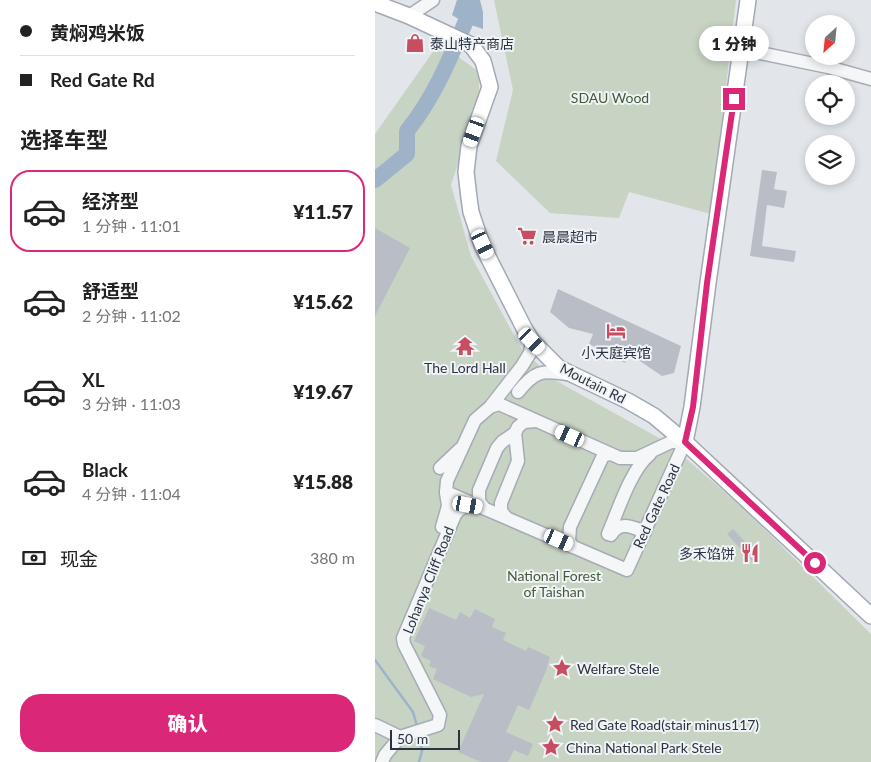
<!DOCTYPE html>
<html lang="zh">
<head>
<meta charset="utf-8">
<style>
	body { margin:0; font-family:Lato,"Noto Sans SC",sans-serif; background:#f2f2f2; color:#222; height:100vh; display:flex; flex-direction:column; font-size:19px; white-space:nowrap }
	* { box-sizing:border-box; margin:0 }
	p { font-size:16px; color:#767676 }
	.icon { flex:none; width:28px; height:28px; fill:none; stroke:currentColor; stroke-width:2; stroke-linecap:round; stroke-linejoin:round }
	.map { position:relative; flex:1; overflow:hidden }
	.side { display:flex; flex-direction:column; background:#fff; width:375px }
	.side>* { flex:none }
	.top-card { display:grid; align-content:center; height:110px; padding:0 20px; background:#fff }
	.needle { width:32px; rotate:207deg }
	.controls { position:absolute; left:430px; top:15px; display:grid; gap:10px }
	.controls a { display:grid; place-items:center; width:50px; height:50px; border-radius:50%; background:#fff; box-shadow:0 2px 8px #0003; font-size:25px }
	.scale { position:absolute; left:15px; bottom:12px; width:70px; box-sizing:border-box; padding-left:5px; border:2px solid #2b3341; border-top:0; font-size:14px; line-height:18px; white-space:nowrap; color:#2b3341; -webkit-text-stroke:4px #f1f4f7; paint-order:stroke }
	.end { position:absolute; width:22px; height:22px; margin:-11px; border:6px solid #db2777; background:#fff; box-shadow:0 0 0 2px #fff }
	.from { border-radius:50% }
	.bubble { position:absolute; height:35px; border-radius:18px; background:#fff; box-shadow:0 2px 8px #0003; font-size:16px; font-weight:800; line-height:35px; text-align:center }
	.car { position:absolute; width:15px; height:30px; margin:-15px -8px; border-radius:6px; box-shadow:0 0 4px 1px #0007; background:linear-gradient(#fff 24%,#345 0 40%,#fff 0 76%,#345 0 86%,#fff 0) }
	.top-card b { display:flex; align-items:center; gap:18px; height:48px; font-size:19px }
	.top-card b+b { border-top:1px solid #e0e0e0 }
	.top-card i { width:12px; height:12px; background:#222 }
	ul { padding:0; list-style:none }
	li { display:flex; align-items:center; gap:15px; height:82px; margin:0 10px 8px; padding:0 10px; border:2px solid transparent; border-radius:20px }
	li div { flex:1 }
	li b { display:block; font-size:19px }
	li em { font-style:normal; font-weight:800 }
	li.on { border-color:#db2777 }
	li>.icon { width:45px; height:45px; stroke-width:1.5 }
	h2 { padding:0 20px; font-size:22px; line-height:60px }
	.pay { display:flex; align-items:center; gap:12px; height:55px; padding:0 20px; font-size:19px }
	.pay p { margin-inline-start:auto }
	.primary-button { display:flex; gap:10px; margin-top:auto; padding:10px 20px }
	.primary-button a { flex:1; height:58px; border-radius:20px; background:#db2777; color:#fff; font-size:20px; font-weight:800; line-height:58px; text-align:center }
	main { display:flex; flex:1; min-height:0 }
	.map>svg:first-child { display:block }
</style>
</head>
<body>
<main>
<section class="side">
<div class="top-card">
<b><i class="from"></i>黄焖鸡米饭</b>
<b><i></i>Red Gate Rd</b>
</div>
<h2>选择车型</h2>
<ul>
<li class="on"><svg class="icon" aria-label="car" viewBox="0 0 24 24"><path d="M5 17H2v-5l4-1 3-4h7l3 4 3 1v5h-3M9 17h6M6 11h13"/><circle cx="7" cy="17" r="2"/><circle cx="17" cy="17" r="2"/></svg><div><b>经济型</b><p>1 分钟 · 11:01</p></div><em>¥11.57</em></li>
<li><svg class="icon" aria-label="car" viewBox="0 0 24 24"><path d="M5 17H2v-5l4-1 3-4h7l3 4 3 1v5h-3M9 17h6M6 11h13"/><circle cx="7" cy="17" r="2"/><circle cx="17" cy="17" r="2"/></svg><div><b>舒适型</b><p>2 分钟 · 11:02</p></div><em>¥15.62</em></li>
<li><svg class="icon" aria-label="car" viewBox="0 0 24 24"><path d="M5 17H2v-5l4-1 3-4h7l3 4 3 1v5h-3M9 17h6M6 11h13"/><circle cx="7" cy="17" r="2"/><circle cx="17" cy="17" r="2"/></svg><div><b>XL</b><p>3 分钟 · 11:03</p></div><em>¥19.67</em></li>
<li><svg class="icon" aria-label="car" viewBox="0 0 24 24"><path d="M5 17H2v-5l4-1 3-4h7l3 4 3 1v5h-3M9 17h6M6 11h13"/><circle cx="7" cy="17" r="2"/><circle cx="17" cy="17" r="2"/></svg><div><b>Black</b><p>4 分钟 · 11:04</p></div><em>¥15.88</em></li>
</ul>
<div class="pay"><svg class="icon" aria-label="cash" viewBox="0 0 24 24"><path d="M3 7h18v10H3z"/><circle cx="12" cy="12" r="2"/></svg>现金<p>380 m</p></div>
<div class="primary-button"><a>确认</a></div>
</section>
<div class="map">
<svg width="496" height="762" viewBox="0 0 496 762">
	<rect width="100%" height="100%" fill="#e2e5ea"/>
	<g fill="#c7d3c3">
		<polygon points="119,0 361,0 336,214 254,192 244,218 175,213 121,161 138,90"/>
		<polygon points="60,49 78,53 104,72 104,100 76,185 96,256 146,348 178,379 293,443 367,507 496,634 496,762 0,762 0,134"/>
	</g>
	<polygon fill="#9fb3c8" points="82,0 105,0 108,12 108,29 90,23 77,15"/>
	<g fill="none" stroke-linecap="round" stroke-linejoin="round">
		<g stroke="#9fb3c8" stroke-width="2.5">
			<polyline points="0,660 38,712 42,726"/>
			<polyline points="44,737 47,751 44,762"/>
		</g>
		<path stroke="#9fb3c8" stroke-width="16" d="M 0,180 L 32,154 L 32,131 C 58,99 74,61 90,23"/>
	</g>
	<g fill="#b9bec6">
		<polygon points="387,170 402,172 399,189 412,191 409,208 392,205 387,246 421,251 419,262 375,256"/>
		<polygon points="0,228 35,248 0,316"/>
		<polygon points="183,289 306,346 299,373 287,376 253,353 250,363 214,344 218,334 194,328 175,312"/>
		<polygon points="358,529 383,556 377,561 352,534"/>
		<polygon points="54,608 81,620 85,612 95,618 100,609 120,619 117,627 131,633 128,640 151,651 153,647 175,657 171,671 154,710 143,705 131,732 158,744 153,756 139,750 133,762 106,762 83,752 109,694 96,697 58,679 62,669 54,666 56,661 46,656 50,646 39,641"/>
	</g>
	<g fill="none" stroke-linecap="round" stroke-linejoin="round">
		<g stroke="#a7acb4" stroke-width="15">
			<g id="minor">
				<polyline points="34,16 58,0"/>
				<polyline points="366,49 453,67 496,79"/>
				<path d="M 143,392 C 160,371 166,370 192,374"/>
				<polyline points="115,407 124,404 245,458 262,458 296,442 310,442 252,570 71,492 72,481 100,420 115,407 147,366 155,353 157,341"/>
				<polyline points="65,468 85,449"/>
				<polyline points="109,508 104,501 104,490 122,448 127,442 140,433 143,427 149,422 161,421"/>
				<polyline points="130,516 126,511 126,503 143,461 140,433"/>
				<polyline points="67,527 73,506 71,492"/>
				<path d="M 233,534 C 243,511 256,469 275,454"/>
				<path d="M 236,535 C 244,520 258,527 270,532"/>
				<polyline points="198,547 194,541 195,527 227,458 230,455 235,454"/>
				<polyline points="0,725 25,737"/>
				<path d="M 7,762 L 10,755 L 25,737 L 63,725 L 65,715 L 29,644 L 28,638 L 80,515 C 86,506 92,505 102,506"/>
			</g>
		</g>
		<g stroke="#a2a9b5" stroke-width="18">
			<g id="major">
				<polyline points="0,3 34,16 96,45 108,61 115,87 94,146 91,172 94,198 96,212 107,245 149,328 157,341 184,368 253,401 279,416 310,442 496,616"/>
				<polyline points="310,442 317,407 333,283 373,0"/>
			</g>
		</g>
		<use href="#minor" stroke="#f4f6f8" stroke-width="12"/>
		<use href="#major" stroke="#fff" stroke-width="15"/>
	</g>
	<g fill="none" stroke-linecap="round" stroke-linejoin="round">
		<polyline stroke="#db2777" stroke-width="6" points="359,99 332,283 318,407 310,442 440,563"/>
	</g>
	<defs>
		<g id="shop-bare" transform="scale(1.5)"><path d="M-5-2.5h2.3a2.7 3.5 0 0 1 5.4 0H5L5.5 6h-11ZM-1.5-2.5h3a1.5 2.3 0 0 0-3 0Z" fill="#c84d60" stroke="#f1f4f7" stroke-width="2.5" paint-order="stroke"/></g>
		<g id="supermarket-bare" transform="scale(1.5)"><path d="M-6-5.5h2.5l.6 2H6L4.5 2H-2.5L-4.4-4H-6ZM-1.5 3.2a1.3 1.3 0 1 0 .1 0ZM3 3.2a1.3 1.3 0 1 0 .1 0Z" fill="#c84d60" stroke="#f1f4f7" stroke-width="2.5" paint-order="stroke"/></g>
		<g id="hotel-bare" transform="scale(1.5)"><path d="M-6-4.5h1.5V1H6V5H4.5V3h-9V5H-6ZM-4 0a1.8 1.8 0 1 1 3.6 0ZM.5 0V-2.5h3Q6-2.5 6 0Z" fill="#c84d60" stroke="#f1f4f7" stroke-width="2.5" paint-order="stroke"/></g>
		<g id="temple-bare" transform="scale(1.5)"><path d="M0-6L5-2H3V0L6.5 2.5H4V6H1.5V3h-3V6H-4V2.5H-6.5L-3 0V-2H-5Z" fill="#c84d60" stroke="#f1f4f7" stroke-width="2.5" paint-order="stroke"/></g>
		<g id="restaurant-bare" transform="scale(1.5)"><path d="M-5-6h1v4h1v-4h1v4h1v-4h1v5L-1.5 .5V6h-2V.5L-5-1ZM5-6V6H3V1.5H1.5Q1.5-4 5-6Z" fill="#c84d60" stroke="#f1f4f7" stroke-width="2.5" paint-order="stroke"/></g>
		<g id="sight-bare" transform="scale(1.5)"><path d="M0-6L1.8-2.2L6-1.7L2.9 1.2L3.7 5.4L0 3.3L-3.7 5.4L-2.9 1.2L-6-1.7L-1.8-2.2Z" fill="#c84d60" stroke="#f1f4f7" stroke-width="2.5" paint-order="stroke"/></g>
	</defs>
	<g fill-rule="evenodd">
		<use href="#shop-bare" x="40" y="43"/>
		<use href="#supermarket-bare" x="152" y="236"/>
		<use href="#hotel-bare" x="241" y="331"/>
		<use href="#temple-bare" x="90" y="346"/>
		<use href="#restaurant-bare" x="375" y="553"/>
		<use href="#sight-bare" x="187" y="668"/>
		<use href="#sight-bare" x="180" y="724"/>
		<use href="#sight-bare" x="176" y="747"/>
	</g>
	<g text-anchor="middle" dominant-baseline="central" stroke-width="4" stroke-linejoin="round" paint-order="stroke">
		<g font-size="14" fill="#2b3341" stroke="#f1f4f7" text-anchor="start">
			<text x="55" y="43">泰山特产商店</text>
			<text x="167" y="236">晨晨超市</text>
			<text x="241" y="352" text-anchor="middle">小天庭宾馆</text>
			<text x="90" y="367" text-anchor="middle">The Lord Hall</text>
			<text x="360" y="553" text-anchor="end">多禾馅饼</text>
			<text x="202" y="668">Welfare Stele</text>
			<text x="195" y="724">Red Gate Road(stair minus117)</text>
			<text x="191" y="747">China National Park Stele</text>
		</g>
		<g font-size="14" fill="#3f5c39" stroke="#f1f4f7">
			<text x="235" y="97">SDAU Wood</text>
			<text x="179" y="575">National Forest<tspan x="179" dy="16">of Taishan</tspan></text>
		</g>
		<g font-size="14" fill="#2b3341" stroke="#f1f4f7">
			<text transform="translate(218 383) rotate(27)">Moutain Rd</text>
			<text transform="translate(281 506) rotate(-65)">Red Gate Road</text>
			<text transform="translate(53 580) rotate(-68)">Lohanya Cliff Road</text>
		</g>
	</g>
</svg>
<div class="controls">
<a><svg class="needle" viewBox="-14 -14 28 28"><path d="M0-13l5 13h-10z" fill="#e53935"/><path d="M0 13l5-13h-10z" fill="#767676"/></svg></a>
<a><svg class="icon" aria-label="locate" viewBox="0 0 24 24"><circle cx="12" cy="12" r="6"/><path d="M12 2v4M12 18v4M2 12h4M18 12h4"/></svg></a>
<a><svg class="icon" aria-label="layers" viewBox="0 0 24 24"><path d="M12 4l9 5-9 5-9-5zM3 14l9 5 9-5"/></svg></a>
</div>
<div class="scale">50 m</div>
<i class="end from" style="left:440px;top:563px"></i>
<i class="end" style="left:359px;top:99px"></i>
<div class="bubble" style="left:324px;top:26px;width:70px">1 分钟</div>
<i class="car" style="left:99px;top:132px;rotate:200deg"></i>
<i class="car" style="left:108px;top:244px;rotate:155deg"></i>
<i class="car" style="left:157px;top:341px;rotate:136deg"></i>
<i class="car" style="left:195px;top:436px;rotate:294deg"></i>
<i class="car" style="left:93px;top:505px;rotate:100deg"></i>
<i class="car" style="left:184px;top:540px;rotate:114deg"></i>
</div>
</main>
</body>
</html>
